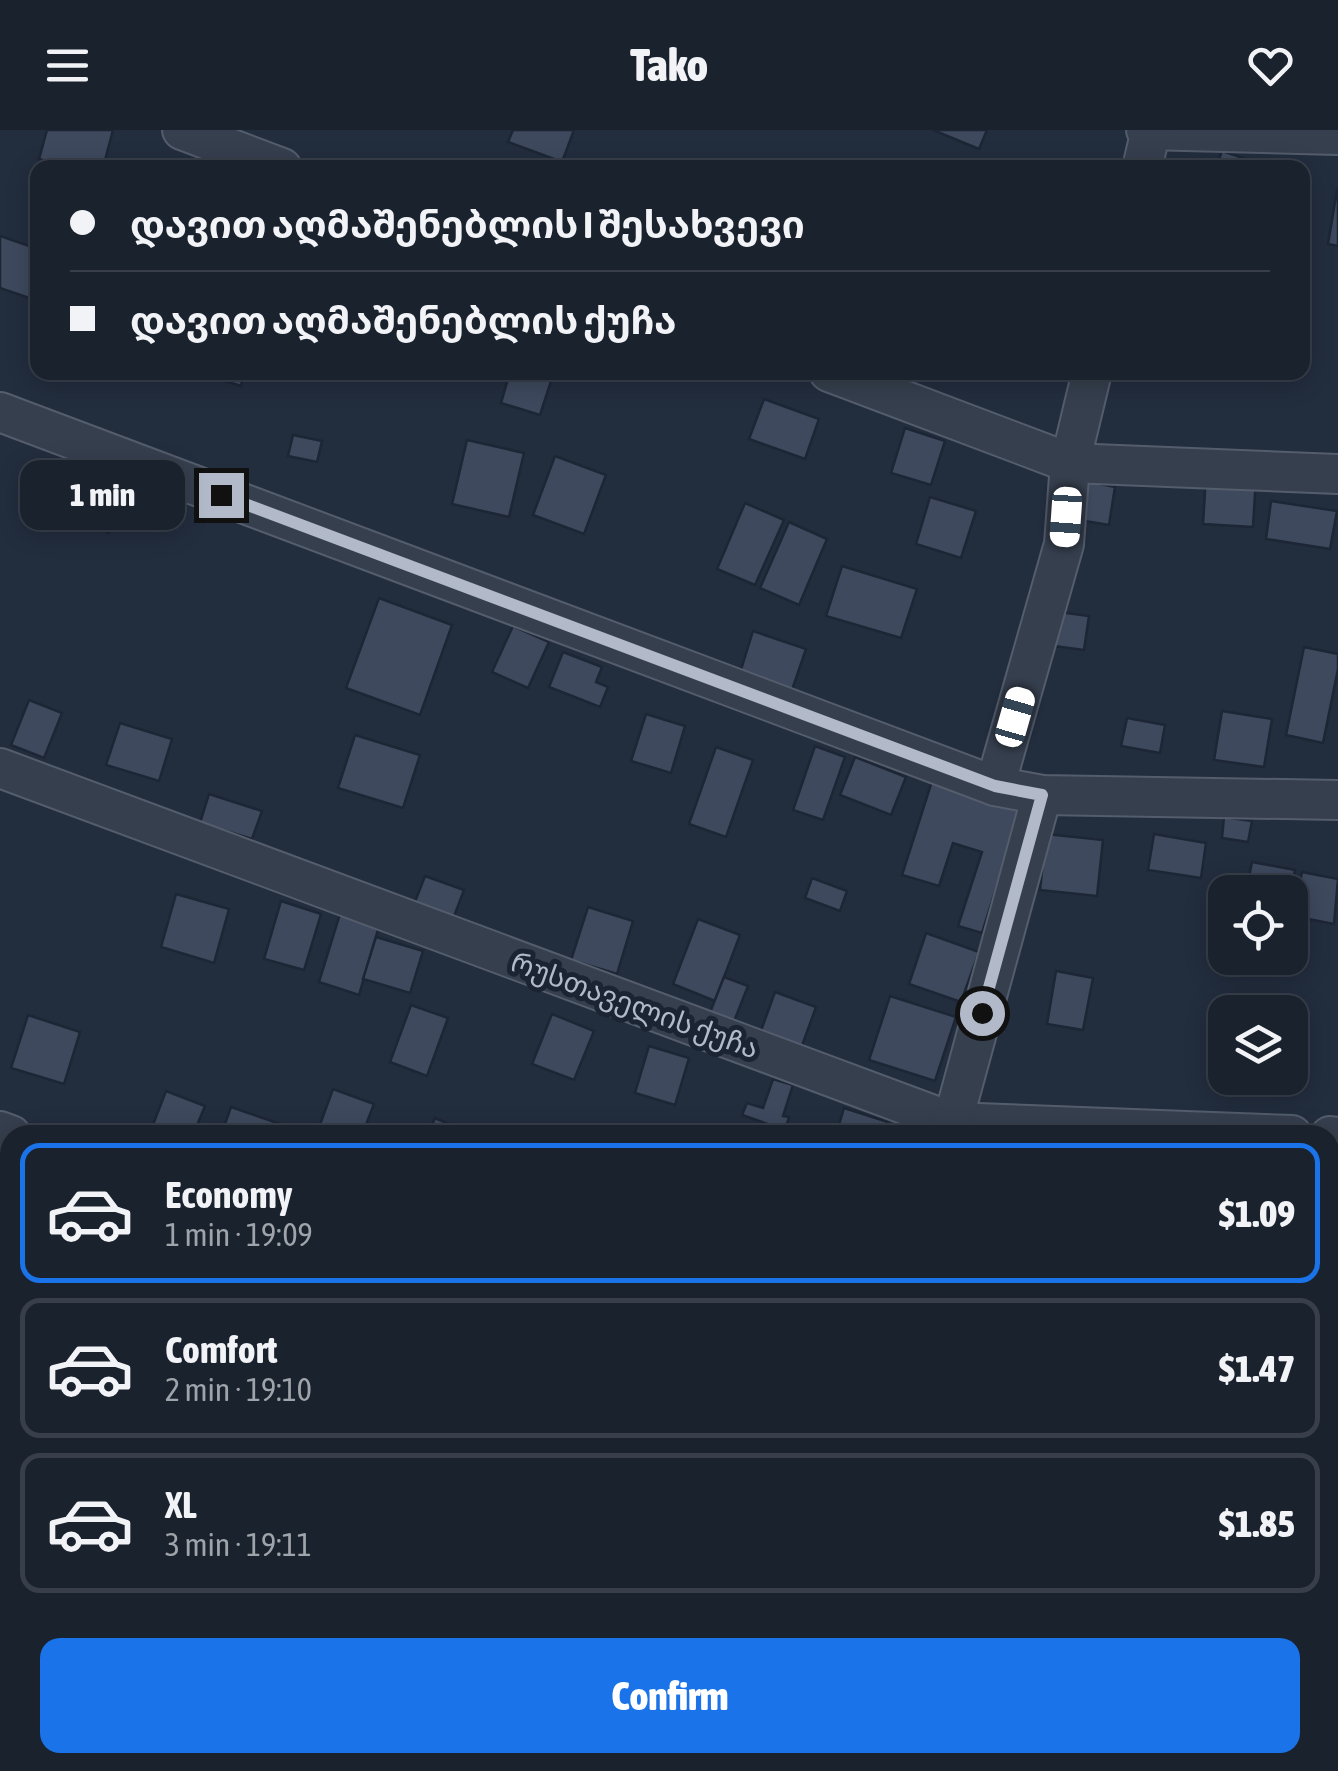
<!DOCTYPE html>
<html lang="en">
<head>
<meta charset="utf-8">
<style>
	body { margin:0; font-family:"Asap Condensed","Noto Sans Georgian",sans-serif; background:#272f3a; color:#f1f3f6; height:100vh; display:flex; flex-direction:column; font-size:38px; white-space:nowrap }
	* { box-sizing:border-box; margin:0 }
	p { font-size:32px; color:#9fa4aa }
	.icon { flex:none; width:55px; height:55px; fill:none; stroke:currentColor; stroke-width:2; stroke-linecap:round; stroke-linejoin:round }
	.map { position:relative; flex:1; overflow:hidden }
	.details { position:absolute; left:0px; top:995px; width:1340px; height:648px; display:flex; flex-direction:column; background:#1a222e; border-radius:30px 30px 0 0; box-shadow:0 5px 25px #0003,0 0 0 2px #383f4a }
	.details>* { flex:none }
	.top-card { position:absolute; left:30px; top:30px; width:1280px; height:220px; border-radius:20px; box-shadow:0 5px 25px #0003,0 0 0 2px #383f4a; display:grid; align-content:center; height:220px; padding:0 40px; background:#1a222e }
	.controls { position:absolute; left:1208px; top:745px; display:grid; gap:20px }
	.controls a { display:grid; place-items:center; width:100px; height:100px; border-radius:20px; background:#1a222e; box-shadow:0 5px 25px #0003,0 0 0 2px #383f4a; font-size:50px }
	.end { position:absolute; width:45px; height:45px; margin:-22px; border:12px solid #b2bac9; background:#111; box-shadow:0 0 0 5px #111 }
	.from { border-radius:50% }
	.bubble { position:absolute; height:70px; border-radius:20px; background:#1a222e; box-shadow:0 5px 25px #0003,0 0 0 2px #383f4a; font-size:32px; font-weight:800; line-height:70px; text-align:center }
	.car { position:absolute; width:30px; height:60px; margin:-30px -15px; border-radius:12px; box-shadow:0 0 8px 2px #0007; background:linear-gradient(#fff 24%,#345 0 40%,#fff 0 76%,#345 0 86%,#fff 0) }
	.top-card b { display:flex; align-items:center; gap:35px; height:95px; font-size:38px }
	.top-card b+b { border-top:2px solid #383f4a }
	.top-card i { width:25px; height:25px; background:#f1f3f6 }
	ul { padding:18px 0 0; list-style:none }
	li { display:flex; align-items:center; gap:30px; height:140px; margin:0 20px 15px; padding:0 20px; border:5px solid #383f4a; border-radius:20px }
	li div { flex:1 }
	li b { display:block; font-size:38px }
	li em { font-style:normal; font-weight:800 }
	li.selected { border-color:#1a73e8 }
	li>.icon { width:90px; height:90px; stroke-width:1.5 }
	.primary-button { display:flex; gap:20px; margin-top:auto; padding:20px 40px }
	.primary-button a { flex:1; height:115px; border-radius:20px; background:#1a73e8; color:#fff; font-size:40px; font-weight:800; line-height:115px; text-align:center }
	header { display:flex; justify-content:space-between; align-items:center; height:130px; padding:0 40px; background:#1a222e; font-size:45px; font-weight:800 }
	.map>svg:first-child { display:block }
</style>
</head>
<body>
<header><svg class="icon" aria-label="menu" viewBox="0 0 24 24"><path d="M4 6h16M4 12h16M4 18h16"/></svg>Tako<svg class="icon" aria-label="heart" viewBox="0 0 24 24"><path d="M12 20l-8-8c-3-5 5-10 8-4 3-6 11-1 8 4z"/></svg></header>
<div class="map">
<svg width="1338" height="1641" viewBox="0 0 1338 1641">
	<rect width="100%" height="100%" fill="#222d3e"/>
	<g fill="#3e495e" stroke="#1d2635" stroke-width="2.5">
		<polygon points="47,0 113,0 103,38 72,38 39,29"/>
		<polygon points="513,0 574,0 562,32 508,12"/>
		<polygon points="933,0 987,0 979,19"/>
		<polygon points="1222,21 1264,35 1263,38 1216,38"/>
		<polygon points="1337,60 1338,60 1338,116 1328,114"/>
		<polygon points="0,106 38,119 35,170 0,158"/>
		<polygon points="195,242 244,242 241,256"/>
		<polygon points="510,242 554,242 540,285 501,273"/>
		<polygon points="764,269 819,289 805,329 749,309"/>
		<polygon points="905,298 945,311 931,355 891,343"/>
		<polygon points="293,305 322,311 317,332 288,326"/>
		<polygon points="467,310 524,323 509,387 452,374"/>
		<polygon points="555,326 606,345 584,404 533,385"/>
		<polygon points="95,338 129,351 109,403 75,390"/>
		<polygon points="1206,345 1256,348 1253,397 1203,394"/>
		<polygon points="1086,351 1115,357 1109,395 1079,390"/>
		<polygon points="930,367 976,381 961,428 916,414"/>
		<polygon points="1271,371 1337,381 1330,419 1266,409"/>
		<polygon points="745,373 784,390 755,455 717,439"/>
		<polygon points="789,392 827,409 799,475 760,458"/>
		<polygon points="842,436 917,459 901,508 826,486"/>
		<polygon points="379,468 452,495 420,585 346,558"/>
		<polygon points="1059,482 1089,486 1084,520 1054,516"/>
		<polygon points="513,496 549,512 528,558 492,542"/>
		<polygon points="753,501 806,519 791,563 739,546"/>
		<polygon points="1304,517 1338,524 1338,539 1323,613 1286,605"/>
		<polygon points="563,522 602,537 596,552 608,557 600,577 549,557"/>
		<polygon points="29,570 62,583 44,628 11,615"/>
		<polygon points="1222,581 1272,589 1264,637 1214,630"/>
		<polygon points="646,584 685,596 671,643 631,631"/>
		<polygon points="1127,588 1165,595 1160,623 1121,616"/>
		<polygon points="120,593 172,609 159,651 106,635"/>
		<polygon points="355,605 420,625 403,678 338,658"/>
		<polygon points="815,616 845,627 823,690 793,680"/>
		<polygon points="716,617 753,630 726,707 689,694"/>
		<polygon points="855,627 906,647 891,685 840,665"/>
		<polygon points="932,651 1021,680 982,803 958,796 982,722 953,713 939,756 902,745"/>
		<polygon points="209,664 262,681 252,709 200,693"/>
		<polygon points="1224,687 1252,691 1248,712 1222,708"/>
		<polygon points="1046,704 1103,710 1097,766 1040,760"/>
		<polygon points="1154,704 1206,713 1201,748 1148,740"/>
		<polygon points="1252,732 1295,740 1290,766 1290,762 1246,762"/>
		<polygon points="1302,742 1338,749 1334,794 1293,786"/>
		<polygon points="425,746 464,760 450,797 411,782"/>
		<polygon points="812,748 847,761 840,781 805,768"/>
		<polygon points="176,764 229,779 214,833 161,817"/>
		<polygon points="281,771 321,784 304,840 264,829"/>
		<polygon points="588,777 633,791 617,844 571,830"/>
		<polygon points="340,784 379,796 359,865 319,852"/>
		<polygon points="698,789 740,805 715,871 673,854"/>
		<polygon points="926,803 979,822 961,872 909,854"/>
		<polygon points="376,807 423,821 410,863 363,849"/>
		<polygon points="1056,841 1093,848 1083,900 1047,894"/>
		<polygon points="724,847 748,856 733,894 709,885"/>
		<polygon points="775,862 816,877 799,924 758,909"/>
		<polygon points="890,866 956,887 935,951 869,930"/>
		<polygon points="411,875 448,888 427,946 390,932"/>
		<polygon points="552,884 594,901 574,950 532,934"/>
		<polygon points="28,885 80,902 64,954 11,938"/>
		<polygon points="649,916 689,928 675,975 635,963"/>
		<polygon points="773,949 793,955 783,986 789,987 785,1000 742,985 747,973 763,978"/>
		<polygon points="333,959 374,974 362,1005 331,1005 318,1000"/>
		<polygon points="166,961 205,976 193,1005 149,1005"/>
		<polygon points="231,977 280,994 277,1005 221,1005"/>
		<polygon points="844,978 888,992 884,1005 836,1005"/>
		<polygon points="435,988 474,1005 428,1005"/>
		<polygon points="0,1068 10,1071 7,1121 0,1119"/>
		<polygon points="0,1349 10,1353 10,1409 0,1405"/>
		<polygon points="521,1632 562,1632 559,1641 546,1641"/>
	</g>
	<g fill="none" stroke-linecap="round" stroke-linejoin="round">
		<g stroke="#545d6c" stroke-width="42">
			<g id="minor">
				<polyline points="182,0 282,38"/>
				<polyline points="1146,0 1338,5"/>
				<polyline points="1142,38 1151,0"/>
				<polyline points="829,242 1070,333 1338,344"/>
				<polyline points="0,282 995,656 1042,665 1338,670"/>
				<polyline points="0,638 952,992 1292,1005"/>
				<polyline points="995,656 1064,414 1070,333 1092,242"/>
				<polyline points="0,1001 11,1005"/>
				<polyline points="949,1005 1042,665"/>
				<polyline points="1330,1006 1338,1007"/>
				<polyline points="1330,1343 1338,1344"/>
				<polyline points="0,1344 10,1348"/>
				<polyline points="0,1538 10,1542"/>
				<polyline points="907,1632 971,1641"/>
			</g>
		</g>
		<use href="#minor" stroke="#363f4e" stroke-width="38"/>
	</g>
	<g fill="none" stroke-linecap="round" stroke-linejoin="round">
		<polyline stroke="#b2bac9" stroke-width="12" points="221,365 995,656 1042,665 982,883"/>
	</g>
	<g text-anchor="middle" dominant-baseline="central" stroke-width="10" stroke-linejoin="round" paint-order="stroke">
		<g font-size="28" fill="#b2bac9" stroke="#1b2433">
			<text transform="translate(635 875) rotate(20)">რუსთაველის ქუჩა</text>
		</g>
	</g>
</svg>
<div class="controls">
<a><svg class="icon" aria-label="locate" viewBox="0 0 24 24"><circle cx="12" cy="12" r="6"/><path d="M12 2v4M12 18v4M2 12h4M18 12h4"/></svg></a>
<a><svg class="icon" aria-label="layers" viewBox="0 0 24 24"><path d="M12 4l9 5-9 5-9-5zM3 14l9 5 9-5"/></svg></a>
</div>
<i class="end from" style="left:982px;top:883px"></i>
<i class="end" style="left:221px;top:365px"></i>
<div class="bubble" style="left:20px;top:330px;width:165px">1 min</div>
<i class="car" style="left:1066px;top:387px;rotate:184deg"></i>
<i class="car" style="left:1015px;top:587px;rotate:16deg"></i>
<div class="top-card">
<b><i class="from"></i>დავით აღმაშენებლის I შესახვევი</b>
<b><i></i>დავით აღმაშენებლის ქუჩა</b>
</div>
<section class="details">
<ul>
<li class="selected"><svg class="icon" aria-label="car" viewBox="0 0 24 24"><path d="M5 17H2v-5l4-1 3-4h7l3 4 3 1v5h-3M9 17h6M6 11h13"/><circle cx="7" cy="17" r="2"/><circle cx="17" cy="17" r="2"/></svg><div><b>Economy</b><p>1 min · 19:09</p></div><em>$1.09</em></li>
<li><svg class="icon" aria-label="car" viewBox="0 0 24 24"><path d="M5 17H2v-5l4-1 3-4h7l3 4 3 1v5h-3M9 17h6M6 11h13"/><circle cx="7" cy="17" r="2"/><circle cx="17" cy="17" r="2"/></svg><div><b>Comfort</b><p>2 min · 19:10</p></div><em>$1.47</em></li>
<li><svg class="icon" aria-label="car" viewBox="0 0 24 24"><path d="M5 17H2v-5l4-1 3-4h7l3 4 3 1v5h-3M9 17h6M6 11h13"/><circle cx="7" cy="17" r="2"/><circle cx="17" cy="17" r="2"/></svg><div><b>XL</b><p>3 min · 19:11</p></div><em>$1.85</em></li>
</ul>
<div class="primary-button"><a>Confirm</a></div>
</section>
</div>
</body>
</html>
